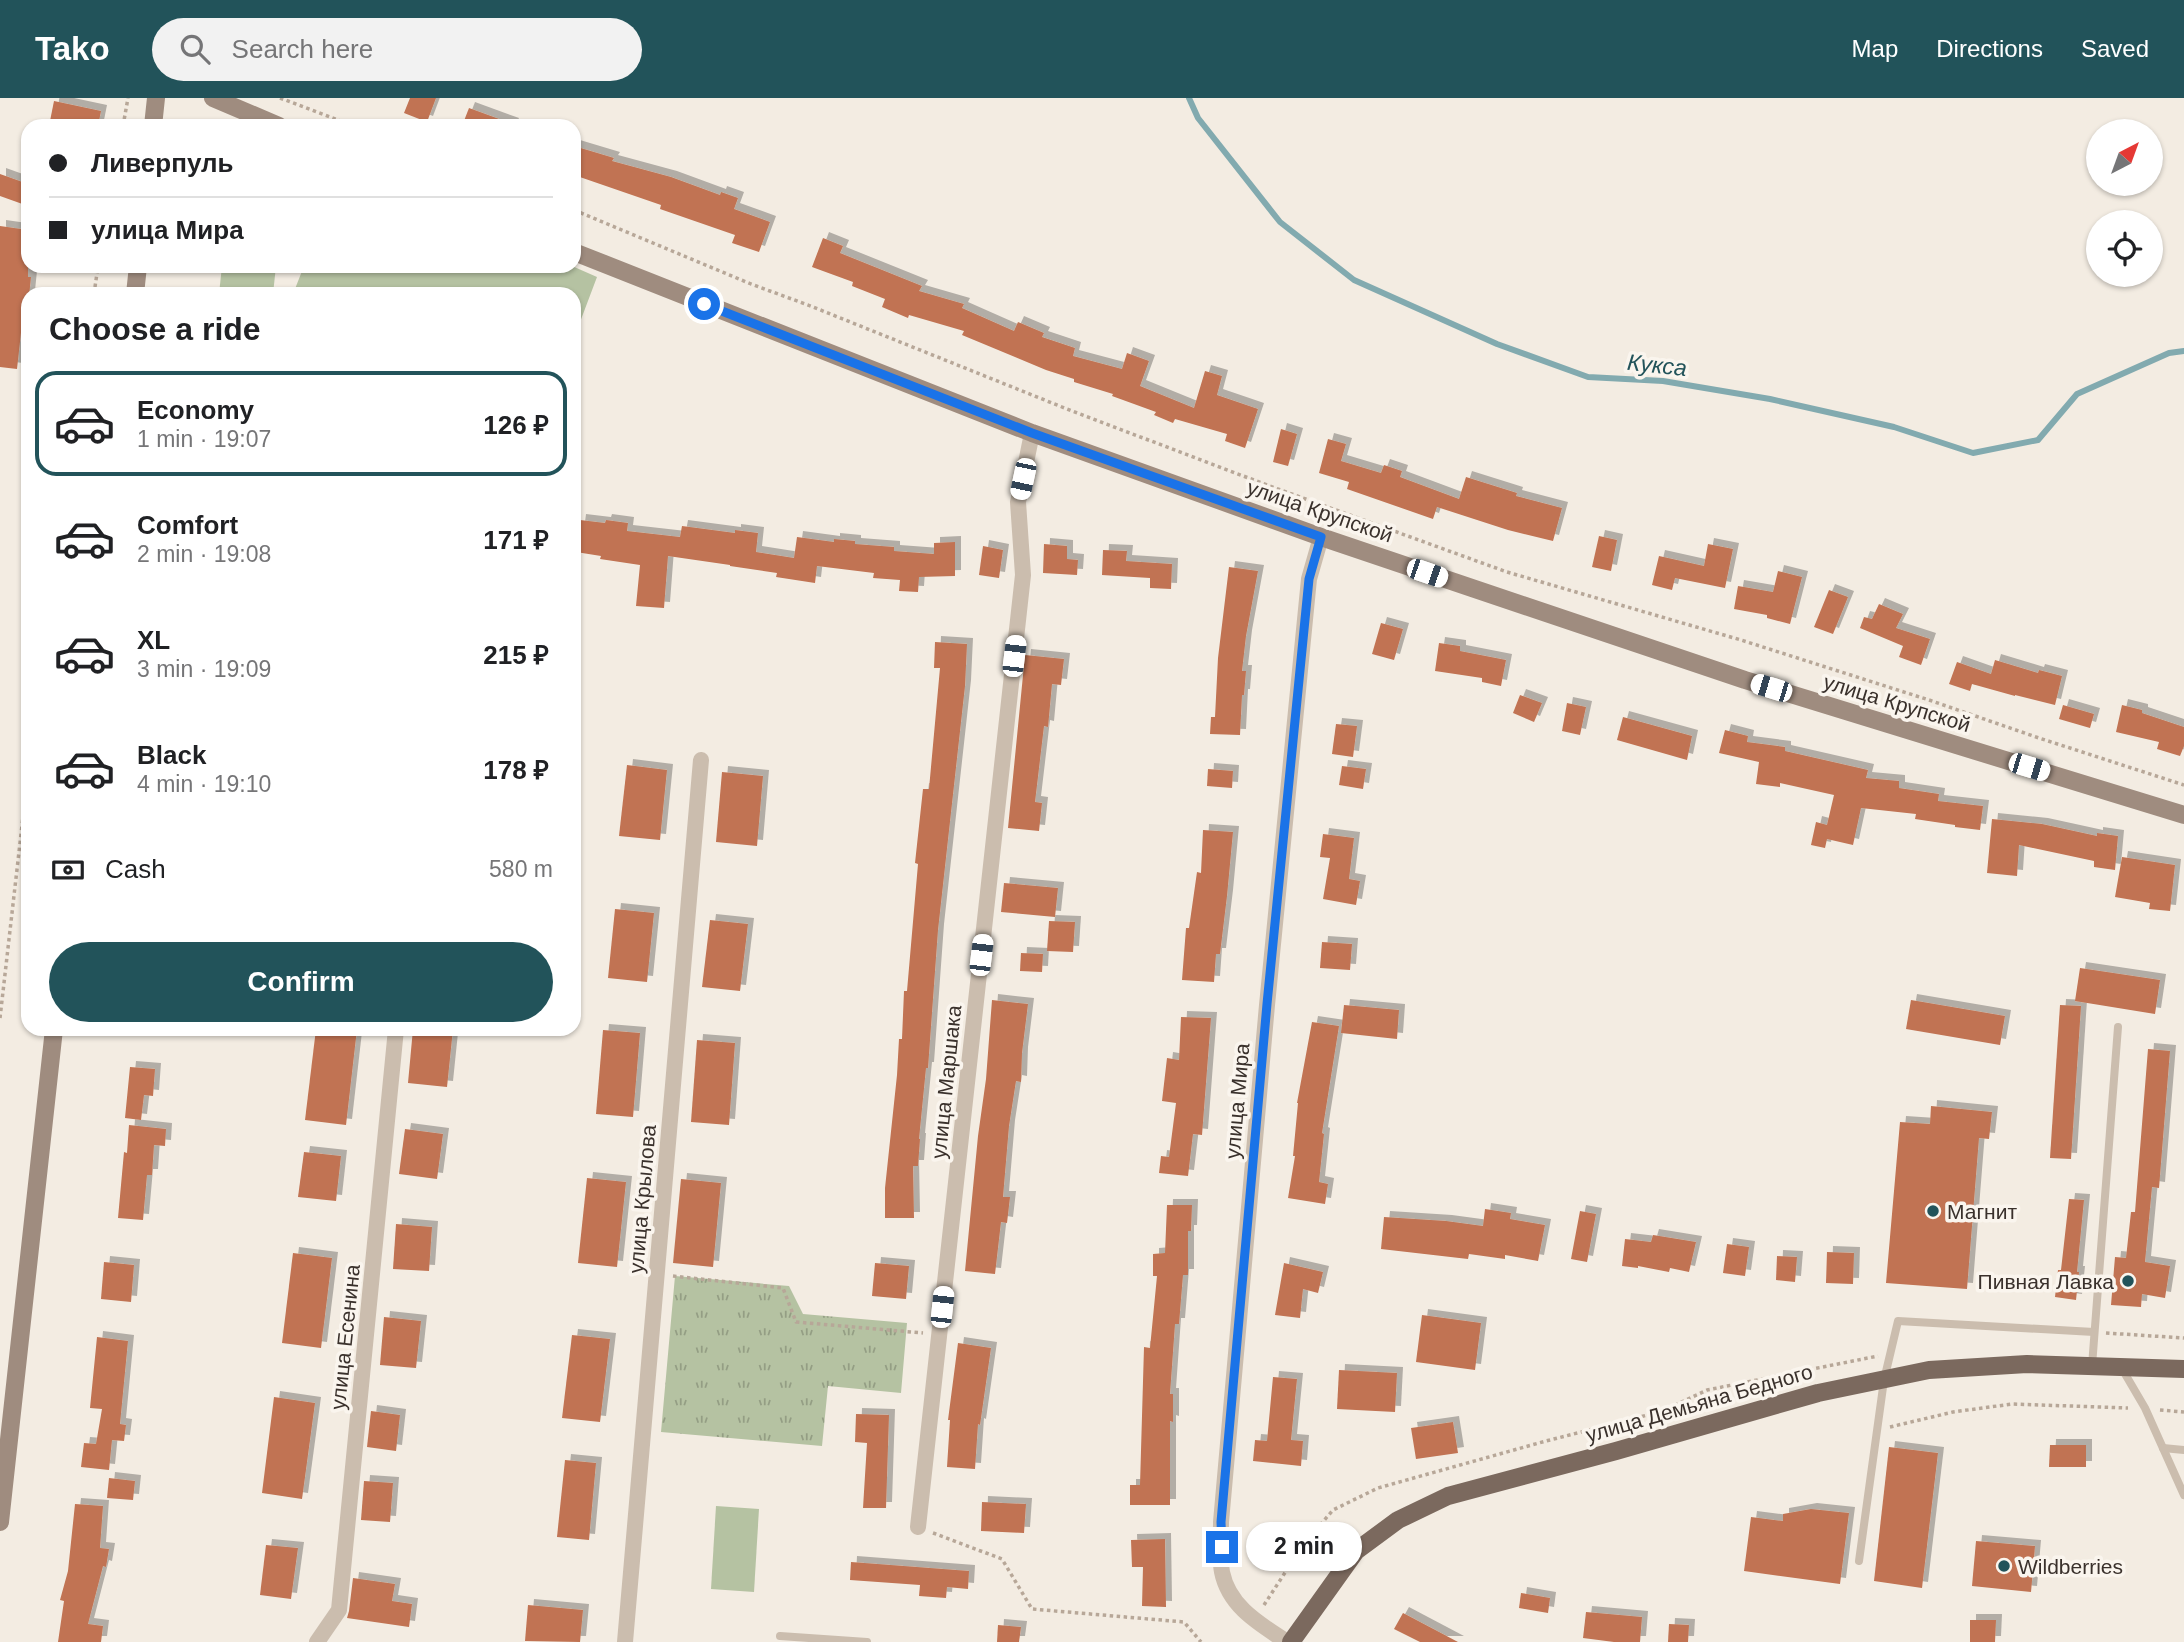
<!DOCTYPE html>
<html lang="en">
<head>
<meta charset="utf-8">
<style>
	body { margin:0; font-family:Arial,sans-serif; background:#f2f2f2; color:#202124; height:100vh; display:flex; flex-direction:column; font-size:26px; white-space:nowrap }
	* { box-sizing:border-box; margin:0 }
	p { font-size:23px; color:#757577 }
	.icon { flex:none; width:38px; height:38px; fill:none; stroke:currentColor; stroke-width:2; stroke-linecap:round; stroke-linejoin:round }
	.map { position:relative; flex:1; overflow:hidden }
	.drawer { position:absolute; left:21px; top:189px; width:560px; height:749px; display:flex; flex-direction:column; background:#fff; border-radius:21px; box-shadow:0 2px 5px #0004 }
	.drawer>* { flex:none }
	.top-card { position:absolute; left:21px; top:21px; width:560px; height:154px; border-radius:21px; box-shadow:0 2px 5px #0004; display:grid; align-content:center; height:154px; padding:0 28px; background:#fff }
	.needle { width:46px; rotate:41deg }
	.fabs { position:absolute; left:2086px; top:21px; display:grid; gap:14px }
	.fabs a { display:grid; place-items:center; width:77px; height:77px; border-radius:50%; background:#fff; box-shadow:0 2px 5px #0004; font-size:35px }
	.end { position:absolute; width:32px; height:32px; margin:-16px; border:9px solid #1a73e8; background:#fff; box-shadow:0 0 0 4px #fff }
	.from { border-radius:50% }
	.bubble { position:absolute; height:49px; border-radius:24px; background:#fff; box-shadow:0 2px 5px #0004; font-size:23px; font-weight:700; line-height:49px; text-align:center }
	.car { position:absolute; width:21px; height:42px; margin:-21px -10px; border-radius:9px; box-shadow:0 0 5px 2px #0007; background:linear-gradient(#fff 24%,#345 0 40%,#fff 0 76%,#345 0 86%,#fff 0) }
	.top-card b { display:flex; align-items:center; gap:24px; height:66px; font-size:26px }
	.top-card b+b { border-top:2px solid #e0e0e0 }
	.top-card i { width:18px; height:18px; background:#202124 }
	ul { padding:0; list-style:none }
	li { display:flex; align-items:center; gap:21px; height:105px; margin:0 14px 10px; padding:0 14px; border:4px solid transparent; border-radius:21px }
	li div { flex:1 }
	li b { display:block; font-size:26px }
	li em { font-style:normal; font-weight:700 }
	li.on { border-color:#22535a }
	li>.icon { width:63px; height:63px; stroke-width:1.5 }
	h2 { padding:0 28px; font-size:32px; line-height:84px }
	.pay { display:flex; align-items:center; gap:18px; height:77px; padding:0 28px; font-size:26px }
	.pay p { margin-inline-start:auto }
	.primary-button { display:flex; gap:14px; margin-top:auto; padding:14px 28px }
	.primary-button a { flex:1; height:80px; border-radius:42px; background:#22535a; color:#fff; font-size:28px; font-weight:700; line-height:80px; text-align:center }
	header { display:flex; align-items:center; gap:42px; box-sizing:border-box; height:98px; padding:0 35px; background:#22535a; color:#fff }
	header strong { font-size:33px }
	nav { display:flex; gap:38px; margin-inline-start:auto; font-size:24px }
	.search { width:490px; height:63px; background:#f2f2f2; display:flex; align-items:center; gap:18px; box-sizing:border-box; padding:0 24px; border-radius:38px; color:#757577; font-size:26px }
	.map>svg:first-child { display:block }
</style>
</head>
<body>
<header>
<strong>Tako</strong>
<div class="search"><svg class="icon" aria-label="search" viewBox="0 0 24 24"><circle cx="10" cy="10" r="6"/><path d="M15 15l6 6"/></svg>Search here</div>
<nav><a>Map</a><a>Directions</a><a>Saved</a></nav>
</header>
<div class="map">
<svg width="2184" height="1544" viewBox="0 0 2184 1544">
	<defs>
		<pattern id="grass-tufts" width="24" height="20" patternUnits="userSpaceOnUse" patternTransform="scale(1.75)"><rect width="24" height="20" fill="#b5c2a2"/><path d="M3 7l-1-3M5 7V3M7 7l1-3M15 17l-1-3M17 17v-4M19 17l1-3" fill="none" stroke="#949e84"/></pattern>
		<filter id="shadow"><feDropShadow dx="6" dy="-6" stdDeviation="0" flood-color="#0004"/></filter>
	</defs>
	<rect width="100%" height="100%" fill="#f3ece2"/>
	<polygon fill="url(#grass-tufts)" points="675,1178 789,1188 803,1216 907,1225 901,1295 828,1288 822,1348 661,1334"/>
	<g fill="#b5c2a2">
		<polygon points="222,168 276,168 273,196 219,196"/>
		<polygon points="304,168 572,168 597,179 574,240 574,196 293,196"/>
		<polygon points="716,1408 759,1411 754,1494 711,1491"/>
	</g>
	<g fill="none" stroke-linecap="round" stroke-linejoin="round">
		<polyline stroke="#82aaaf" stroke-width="6" points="1189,0 1198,20 1280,124 1354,182 1497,246 1588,279 1663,283 1770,301 1894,329 1973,355 2038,342 2077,296 2169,255 2184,253"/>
	</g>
	<g fill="#c17352" filter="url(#shadow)">
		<polygon points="410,0 436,0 427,24 404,15"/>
		<polygon points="54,3 101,13 98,28 49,28"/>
		<polygon points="469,10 513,26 512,28 462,28"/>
		<polygon points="574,48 614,60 612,63 671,79 720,97 721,94 738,100 734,111 770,124 759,154 732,145 735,137 660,111 661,107 574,77"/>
		<polygon points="0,76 28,86 28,108 0,98"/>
		<polygon points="0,128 28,132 28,179 31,179 28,208 24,207 17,271 0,269"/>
		<polygon points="823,140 843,148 840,155 922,188 919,193 964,206 962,210 1014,233 1018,224 1044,235 1042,239 1075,250 1073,258 1122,271 1127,255 1149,263 1140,288 1194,310 1205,273 1222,278 1217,297 1258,311 1245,350 1225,343 1227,336 1175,321 1173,325 1154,317 1156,314 1112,298 1113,296 1074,284 1074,281 1046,272 962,237 964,233 909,217 908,220 882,209 885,201 852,188 853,184 812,169"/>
		<polygon points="1281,331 1297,336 1288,368 1273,364"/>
		<polygon points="1328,341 1346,346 1341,363 1381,375 1384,367 1402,373 1400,379 1459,401 1466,379 1517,395 1516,398 1562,410 1553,443 1508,432 1437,409 1433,421 1347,391 1349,384 1319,375"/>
		<polygon points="580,422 605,425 606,422 628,425 627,433 680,439 682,428 735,435 735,432 758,435 756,454 794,460 797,439 834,444 834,441 855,443 855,446 894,449 894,453 934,456 934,445 955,444 955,478 919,479 918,494 899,493 900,482 873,480 874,475 817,468 815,485 776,479 777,475 730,468 730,467 668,458 664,510 636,508 640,467 600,461 601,458 576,454"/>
		<polygon points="1599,438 1617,442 1611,473 1592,469"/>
		<polygon points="1044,446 1067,448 1067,461 1078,462 1077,477 1043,475"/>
		<polygon points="1708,446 1733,451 1725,490 1675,480 1672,492 1652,487 1659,458 1704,468"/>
		<polygon points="983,448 1003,452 999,480 979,477"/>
		<polygon points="1103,452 1127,453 1126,463 1172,466 1171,491 1150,490 1150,480 1102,477"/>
		<polygon points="1229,469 1258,473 1246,538 1242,573 1246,573 1244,597 1242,597 1240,637 1210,636 1211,619 1215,619 1218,560"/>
		<polygon points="1778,473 1802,479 1790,526 1767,520 1767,517 1734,511 1738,488 1773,494"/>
		<polygon points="1829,492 1848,499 1833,536 1814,529"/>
		<polygon points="1879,506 1903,516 1896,530 1930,541 1921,567 1899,559 1903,548 1860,530 1864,519 1872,521"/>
		<polygon points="1381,525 1403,531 1394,562 1372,556"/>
		<polygon points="935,544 967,546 965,588 938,832 928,970 926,970 919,1041 920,1041 918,1068 913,1068 914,1120 885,1120 885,1090 897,977 899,941 902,941 904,893 907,893 918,766 915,765 923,691 929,691 940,570 934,570"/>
		<polygon points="1439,545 1460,548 1460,553 1506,562 1501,588 1482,584 1482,580 1435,573"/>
		<polygon points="1025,557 1064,561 1061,587 1052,586 1048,629 1044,628 1035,704 1042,705 1039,733 1008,730"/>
		<polygon points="1995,562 2038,575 2039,572 2062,578 2055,607 2015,597 2015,598 1972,586 1970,593 1949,586 1957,564 1991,576"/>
		<polygon points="1520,597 1542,605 1534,624 1513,615"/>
		<polygon points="1567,605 1586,609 1580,637 1562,633"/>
		<polygon points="2063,607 2094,616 2090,630 2059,621"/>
		<polygon points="2122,607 2142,612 2142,615 2184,629 2184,648 2180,658 2157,651 2159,644 2116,634"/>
		<polygon points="1623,619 1692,638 1687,662 1617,642"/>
		<polygon points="1336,626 1357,628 1353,659 1332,656"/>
		<polygon points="1725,632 1748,638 1747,644 1785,649 1785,653 1868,672 1866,680 1899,683 1899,690 1939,696 1938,703 1983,708 1980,732 1955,729 1955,727 1915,721 1916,716 1861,710 1853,747 1827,741 1825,750 1811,747 1816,724 1827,727 1834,697 1780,685 1780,689 1756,686 1759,664 1719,655"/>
		<polygon points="627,667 667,672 660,742 619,738"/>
		<polygon points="1342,668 1366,671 1363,691 1339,687"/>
		<polygon points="1208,671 1233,673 1232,690 1207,688"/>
		<polygon points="722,674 763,678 757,748 716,744"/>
		<polygon points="1992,721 2042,726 2097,738 2097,735 2118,738 2115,772 2094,769 2094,763 2019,747 2017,778 1987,775"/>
		<polygon points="1203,732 1233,734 1227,798 1220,856 1216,856 1214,884 1182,882 1186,830 1189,830 1197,774 1201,775"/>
		<polygon points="1323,736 1354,740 1349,781 1360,783 1356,807 1323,801 1330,760 1320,759"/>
		<polygon points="2122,759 2175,767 2170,813 2149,811 2150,805 2115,799"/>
		<polygon points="1004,785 1058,790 1055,819 1001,814"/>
		<polygon points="615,811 654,815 647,884 608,880"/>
		<polygon points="710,822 748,826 740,893 702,889"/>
		<polygon points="1049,823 1075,824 1073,854 1047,853"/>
		<polygon points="1322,844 1352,846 1350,872 1320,870"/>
		<polygon points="1021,855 1043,856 1042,874 1020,873"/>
		<polygon points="2080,870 2160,882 2155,916 2075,903"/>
		<polygon points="992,902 1028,906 1022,955 1021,984 1016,983 1009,1028 1003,1099 1010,1099 1007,1125 1001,1124 995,1176 965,1173 978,1038 986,981"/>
		<polygon points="1911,902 2005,918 2000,947 1906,931"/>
		<polygon points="1344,907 1399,912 1397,941 1341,935"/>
		<polygon points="2060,907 2081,908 2071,1061 2050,1060"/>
		<polygon points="1181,919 1211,920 1202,1037 1193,1036 1188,1078 1159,1075 1161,1058 1169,1059 1176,1005 1162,1003 1167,960 1179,962"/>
		<polygon points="1312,924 1339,928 1322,1035 1324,1036 1319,1084 1328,1086 1325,1106 1288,1100 1295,1058 1293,1058 1298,1005 1297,1005"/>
		<polygon points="316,931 357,931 346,1027 305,1022"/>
		<polygon points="413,931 453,931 447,989 408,985"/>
		<polygon points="603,932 640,935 633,1019 596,1016"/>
		<polygon points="697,942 735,945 729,1027 691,1024"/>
		<polygon points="2148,951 2170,953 2159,1090 2152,1089 2145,1164 2170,1168 2165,1200 2142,1196 2141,1209 2111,1207 2115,1159 2126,1160 2131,1114 2135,1114"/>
		<polygon points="130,969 155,971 153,998 144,997 141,1022 125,1020"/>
		<polygon points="1931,1008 1992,1014 1989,1041 1979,1040 1967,1191 1886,1185 1900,1024 1930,1026"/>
		<polygon points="129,1027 166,1031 165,1048 154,1047 152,1077 147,1077 143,1122 118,1120 124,1054 127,1055"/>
		<polygon points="405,1031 443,1036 437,1081 399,1076"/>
		<polygon points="304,1054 341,1058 336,1103 298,1099"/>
		<polygon points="587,1080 626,1084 617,1169 578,1165"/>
		<polygon points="681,1081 721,1085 713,1169 673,1165"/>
		<polygon points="2069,1101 2084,1102 2077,1174 2079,1174 2076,1202 2055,1199 2058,1172 2061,1172"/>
		<polygon points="1167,1107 1192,1107 1191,1133 1188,1133 1188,1177 1183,1177 1179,1226 1175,1226 1170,1296 1173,1296 1173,1324 1170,1323 1170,1407 1130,1407 1130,1387 1140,1387 1144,1249 1150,1250 1157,1178 1153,1178 1153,1156 1165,1155"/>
		<polygon points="1485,1111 1511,1115 1510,1121 1545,1127 1538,1163 1505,1157 1505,1161 1469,1156 1468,1161 1381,1151 1384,1119 1446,1123 1483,1128"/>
		<polygon points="1580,1113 1596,1116 1587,1164 1571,1161"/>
		<polygon points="396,1126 432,1129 429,1173 393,1171"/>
		<polygon points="1653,1137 1696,1144 1689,1174 1670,1170 1669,1174 1638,1168 1638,1170 1622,1168 1625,1141 1651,1144"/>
		<polygon points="1727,1146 1749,1149 1745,1178 1723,1175"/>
		<polygon points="1827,1154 1854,1155 1853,1186 1826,1185"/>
		<polygon points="293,1155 332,1160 321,1250 282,1245"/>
		<polygon points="1777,1158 1797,1159 1795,1184 1776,1182"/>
		<polygon points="104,1164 134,1167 131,1204 101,1201"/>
		<polygon points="875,1165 909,1168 906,1201 872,1198"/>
		<polygon points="1284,1165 1323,1174 1318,1195 1303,1191 1300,1220 1275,1217"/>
		<polygon points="1422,1217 1481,1225 1475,1272 1416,1264"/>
		<polygon points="384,1219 421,1223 416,1270 380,1267"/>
		<polygon points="572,1237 610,1241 600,1324 562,1320"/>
		<polygon points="97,1239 128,1243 120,1326 126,1327 124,1343 112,1342 109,1372 81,1369 84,1345 96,1346 102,1311 90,1310"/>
		<polygon points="958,1245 991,1250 980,1327 978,1326 975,1371 947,1369 950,1322 948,1322"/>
		<polygon points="1339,1272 1397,1275 1395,1314 1337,1311"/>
		<polygon points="1273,1279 1297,1281 1291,1342 1303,1343 1301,1368 1253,1363 1255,1342 1267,1343"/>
		<polygon points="274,1299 315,1305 302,1401 262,1395"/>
		<polygon points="371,1313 400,1317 396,1353 367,1349"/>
		<polygon points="856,1316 889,1317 886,1410 863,1410 867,1345 855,1344"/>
		<polygon points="1453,1324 1458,1355 1416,1361 1411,1330"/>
		<polygon points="2050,1347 2086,1347 2086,1369 2049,1369"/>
		<polygon points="1889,1349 1938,1355 1922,1490 1874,1483"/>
		<polygon points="565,1362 596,1365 589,1442 557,1439"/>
		<polygon points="109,1380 135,1383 133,1402 107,1400"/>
		<polygon points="364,1383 393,1385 390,1424 361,1422"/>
		<polygon points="982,1404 1026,1406 1024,1435 981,1433"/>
		<polygon points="75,1406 103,1408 100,1450 109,1451 106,1469 103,1468 88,1526 103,1528 101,1544 58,1544 64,1503 60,1502 68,1473"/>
		<polygon points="1811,1411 1849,1415 1840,1486 1744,1473 1751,1419 1783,1423 1783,1416"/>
		<polygon points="1165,1441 1166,1509 1142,1508 1143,1469 1132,1469 1131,1442"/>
		<polygon points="1976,1443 2035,1448 2031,1494 1972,1488"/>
		<polygon points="266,1447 298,1450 291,1501 260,1497"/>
		<polygon points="851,1464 969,1473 968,1491 947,1489 946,1500 919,1498 920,1487 850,1482"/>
		<polygon points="353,1480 395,1486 392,1503 412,1506 409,1529 347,1520 349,1513"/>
		<polygon points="1521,1495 1550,1500 1548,1515 1519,1510"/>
		<polygon points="528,1507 583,1512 580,1544 525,1543"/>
		<polygon points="1586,1514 1642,1519 1640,1544 1614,1544 1583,1540"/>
		<polygon points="1403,1515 1458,1544 1420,1544 1394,1531"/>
		<polygon points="1970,1522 1996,1522 1995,1544 1970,1544"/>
		<polygon points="1669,1526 1689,1527 1688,1544 1668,1544"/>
		<polygon points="998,1527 1021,1529 1019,1544 997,1544"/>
	</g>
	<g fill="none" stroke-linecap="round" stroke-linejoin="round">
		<g stroke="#b7a798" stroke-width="3.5" stroke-dasharray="3.5 3.5" stroke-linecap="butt">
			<polyline points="280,0 354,28"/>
			<polyline points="123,28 128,0"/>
			<polyline points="574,112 751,186 808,207 1072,313 1267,387 1507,474 1741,542 1929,602 2039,640 2184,687"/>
			<polyline points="94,196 98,168"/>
			<polyline points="0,920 28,675"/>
			<polyline points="673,1178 783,1190 796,1224 923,1235"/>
			<polyline points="2106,1235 2184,1240"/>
			<polyline points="2160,1312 2184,1314"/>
			<polyline points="1890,1329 1953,1314 2012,1306 2128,1310"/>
			<polyline points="933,1435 1002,1461 1032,1511 1184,1524 1201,1544"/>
			<polyline points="1264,1507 1303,1447 1333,1412 1378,1390 1546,1343 1663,1313 1707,1292 1878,1258"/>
		</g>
		<g stroke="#cbbdae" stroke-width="8">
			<polyline points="2092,1268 2118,929"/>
			<polyline points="2121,1269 2145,1310 2184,1397"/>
			<polyline points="2163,1350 2184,1352"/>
			<polyline points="1859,1463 1884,1282 1898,1223 2094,1234"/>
			<polyline points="780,1538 867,1544"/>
		</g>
		<g stroke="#cbbdae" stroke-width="16">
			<polyline points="918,1429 1023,477 1018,404 1032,335"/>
			<polyline points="317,1544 339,1512 396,931"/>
			<polyline points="625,1544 701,662"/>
			<path d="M 1287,1544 C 1260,1526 1229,1509 1222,1474 C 1219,1458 1221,1440 1221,1424 L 1267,907 L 1309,481 L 1321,439"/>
		</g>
		<g stroke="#9f8c7f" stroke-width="18">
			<polyline points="213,0 279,28"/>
			<polyline points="153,28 156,0"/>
			<polyline points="574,154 1032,335 1321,439 1745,582 2184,717"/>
			<polyline points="135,196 138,168"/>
			<polyline points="0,1424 54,931"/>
		</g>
		<polyline stroke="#7b695e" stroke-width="18" points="1291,1544 1356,1453 1398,1422 1448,1398 1616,1353 1818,1295 1929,1272 2027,1266 2184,1271"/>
	</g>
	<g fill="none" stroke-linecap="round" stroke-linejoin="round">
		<polyline stroke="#1a73e8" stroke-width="9" points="704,206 1032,335 1321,439 1309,481 1267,906 1221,1424 1222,1449"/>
	</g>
	<g fill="#22535a" stroke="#faf5ee" stroke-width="2.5">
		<circle cx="1933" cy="1113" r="7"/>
		<circle cx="2128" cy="1183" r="7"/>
		<circle cx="2004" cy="1468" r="7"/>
	</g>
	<g text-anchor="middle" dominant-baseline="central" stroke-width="7" stroke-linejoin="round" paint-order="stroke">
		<g font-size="21" fill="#3a312c" stroke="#faf5ee">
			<text transform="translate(1320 413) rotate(19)">улица Крупской</text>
			<text transform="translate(1897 605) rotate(17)">улица Крупской</text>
			<text transform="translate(946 984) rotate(-84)">улица Маршака</text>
			<text transform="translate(1237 1003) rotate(-85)">улица Мира</text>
			<text transform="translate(642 1101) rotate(-85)">улица Крылова</text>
			<text transform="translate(345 1239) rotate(-84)">улица Есенина</text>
			<text transform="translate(1699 1305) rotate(-16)">улица Демьяна Бедного</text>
		</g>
		<g font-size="21" fill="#3a312c" stroke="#faf5ee" text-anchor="start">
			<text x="1947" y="1113">Магнит</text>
			<text x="2114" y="1183" text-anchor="end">Пивная Лавка</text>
			<text x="2018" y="1468">Wildberries</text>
		</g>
		<g font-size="23" font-style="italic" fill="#22535a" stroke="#faf5ee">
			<text transform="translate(1657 267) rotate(6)">Кукса</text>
		</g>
	</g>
</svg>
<div class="fabs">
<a><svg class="needle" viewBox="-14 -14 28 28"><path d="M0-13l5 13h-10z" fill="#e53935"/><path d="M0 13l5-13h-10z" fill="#757577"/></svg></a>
<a><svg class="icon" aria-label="locate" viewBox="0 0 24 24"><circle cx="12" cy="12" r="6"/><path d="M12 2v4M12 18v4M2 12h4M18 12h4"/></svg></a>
</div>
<i class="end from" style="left:704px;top:206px"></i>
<i class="end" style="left:1222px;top:1449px"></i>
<div class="bubble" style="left:1246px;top:1424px;width:116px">2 min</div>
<i class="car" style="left:1023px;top:381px;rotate:192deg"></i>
<i class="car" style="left:1427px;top:475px;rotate:109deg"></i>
<i class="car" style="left:1014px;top:558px;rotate:7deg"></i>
<i class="car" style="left:1771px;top:590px;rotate:287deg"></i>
<i class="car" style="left:2029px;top:669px;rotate:107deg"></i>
<i class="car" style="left:981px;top:857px;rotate:7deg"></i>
<i class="car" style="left:942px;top:1209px;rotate:6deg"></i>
<div class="top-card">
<b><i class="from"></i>Ливерпуль</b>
<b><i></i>улица Мира</b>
</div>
<section class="drawer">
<h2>Choose a ride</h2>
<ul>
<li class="on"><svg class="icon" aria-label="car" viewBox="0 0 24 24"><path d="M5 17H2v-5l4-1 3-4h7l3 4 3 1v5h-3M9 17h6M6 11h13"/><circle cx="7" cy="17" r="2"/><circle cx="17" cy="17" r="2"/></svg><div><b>Economy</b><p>1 min · 19:07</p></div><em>126 ₽</em></li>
<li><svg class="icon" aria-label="car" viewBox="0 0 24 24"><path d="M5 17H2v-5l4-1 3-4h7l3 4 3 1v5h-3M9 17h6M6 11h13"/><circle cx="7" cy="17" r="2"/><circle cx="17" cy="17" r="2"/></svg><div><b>Comfort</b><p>2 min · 19:08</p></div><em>171 ₽</em></li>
<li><svg class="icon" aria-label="car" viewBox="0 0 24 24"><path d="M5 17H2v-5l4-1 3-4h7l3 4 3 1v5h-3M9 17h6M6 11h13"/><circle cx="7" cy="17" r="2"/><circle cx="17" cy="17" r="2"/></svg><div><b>XL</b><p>3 min · 19:09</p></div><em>215 ₽</em></li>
<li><svg class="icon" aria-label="car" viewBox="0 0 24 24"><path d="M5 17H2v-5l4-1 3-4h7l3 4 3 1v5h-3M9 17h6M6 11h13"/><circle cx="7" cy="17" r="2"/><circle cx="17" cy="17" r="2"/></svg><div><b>Black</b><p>4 min · 19:10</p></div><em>178 ₽</em></li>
</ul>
<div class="pay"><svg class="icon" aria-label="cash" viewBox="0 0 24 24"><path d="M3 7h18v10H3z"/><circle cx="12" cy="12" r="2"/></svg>Cash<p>580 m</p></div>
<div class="primary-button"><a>Confirm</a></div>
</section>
</div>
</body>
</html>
